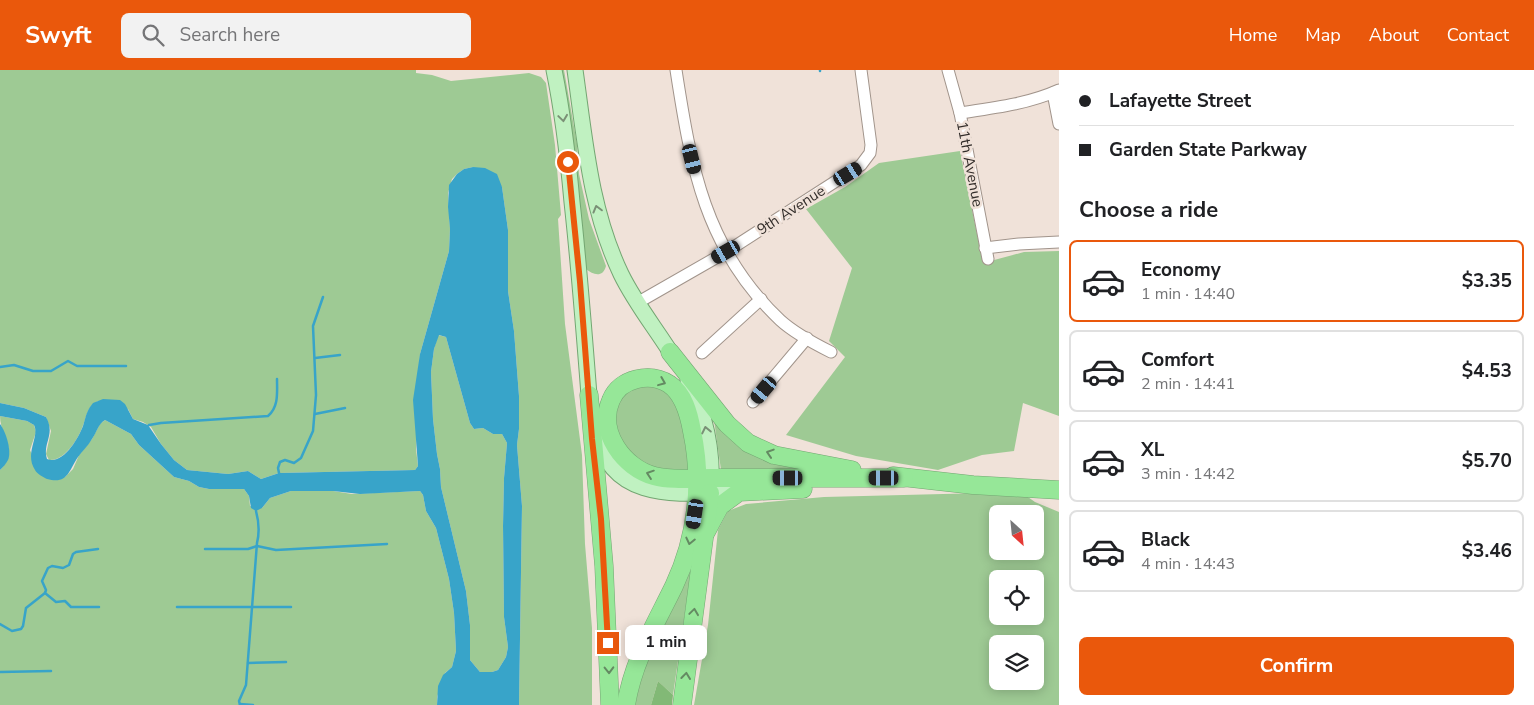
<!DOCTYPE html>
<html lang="en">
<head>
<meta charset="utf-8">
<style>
	body { margin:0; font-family:"Nunito Sans",sans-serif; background:#f2f2f2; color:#202124; height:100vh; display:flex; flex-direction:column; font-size:19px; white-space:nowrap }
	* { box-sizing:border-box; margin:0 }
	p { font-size:16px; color:#757577 }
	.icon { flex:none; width:28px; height:28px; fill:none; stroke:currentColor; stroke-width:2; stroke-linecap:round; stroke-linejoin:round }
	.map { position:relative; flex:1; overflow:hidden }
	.details { display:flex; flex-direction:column; background:#fff; width:475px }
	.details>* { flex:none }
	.top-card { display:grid; align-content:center; height:110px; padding:0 20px; background:#fff }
	.needle { width:32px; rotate:153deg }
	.controls { position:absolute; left:989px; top:435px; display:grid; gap:10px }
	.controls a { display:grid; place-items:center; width:55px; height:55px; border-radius:8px; background:#fff; box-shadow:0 2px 12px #0003; font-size:25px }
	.end { position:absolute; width:22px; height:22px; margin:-11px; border:6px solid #ea580c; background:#fff; box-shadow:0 0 0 2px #fff }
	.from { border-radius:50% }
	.bubble { position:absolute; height:35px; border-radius:8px; background:#fff; box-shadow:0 2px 12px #0003; font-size:16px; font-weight:700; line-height:35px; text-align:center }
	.car { position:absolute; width:15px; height:30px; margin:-15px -8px; border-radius:6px; box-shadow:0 0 4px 1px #0007; background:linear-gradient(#222 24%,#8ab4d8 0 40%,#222 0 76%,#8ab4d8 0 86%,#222 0) }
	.top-card b { display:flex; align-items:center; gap:18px; height:48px; font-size:19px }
	.top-card b+b { border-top:1px solid #e0e0e0 }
	.top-card i { width:12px; height:12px; background:#202124 }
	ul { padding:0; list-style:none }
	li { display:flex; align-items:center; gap:15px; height:82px; margin:0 10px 8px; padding:0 10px; border:2px solid #e0e0e0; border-radius:8px }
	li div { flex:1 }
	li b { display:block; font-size:19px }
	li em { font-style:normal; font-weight:700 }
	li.current { border-color:#ea580c }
	li>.icon { width:45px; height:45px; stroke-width:1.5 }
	h2 { padding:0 20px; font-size:22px; line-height:60px }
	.button { display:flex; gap:10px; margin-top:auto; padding:10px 20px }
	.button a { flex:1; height:58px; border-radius:8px; background:#ea580c; color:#fff; font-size:20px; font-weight:700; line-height:58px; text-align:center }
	header { display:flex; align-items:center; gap:30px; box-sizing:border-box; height:70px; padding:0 25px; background:#ea580c; color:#fff }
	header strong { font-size:24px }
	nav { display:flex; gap:28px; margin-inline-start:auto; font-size:18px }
	.search { width:350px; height:45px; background:#f2f2f2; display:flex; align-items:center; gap:12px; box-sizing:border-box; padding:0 18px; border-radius:8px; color:#757577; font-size:19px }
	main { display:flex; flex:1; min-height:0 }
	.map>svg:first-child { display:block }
</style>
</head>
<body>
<header>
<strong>Swyft</strong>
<div class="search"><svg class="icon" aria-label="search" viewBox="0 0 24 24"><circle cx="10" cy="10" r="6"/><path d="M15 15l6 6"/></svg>Search here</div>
<nav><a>Home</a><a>Map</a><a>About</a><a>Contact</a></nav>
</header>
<main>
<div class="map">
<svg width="1059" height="635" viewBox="0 0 1059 635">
	<rect width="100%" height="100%" fill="#f0e2d9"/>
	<g fill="#9eca94" fill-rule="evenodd">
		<path d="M 0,0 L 416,0 L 416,3 L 432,5 L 451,11 L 529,3 L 541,7 L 546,13 L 555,75 L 561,145 L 558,149 L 565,254 L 582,385 L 585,474 L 592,558 L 592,635 L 519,635 L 522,436 L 517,375 L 519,359 L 519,326 L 514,261 L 508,221 L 508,160 L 502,117 L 473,97 L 464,99 L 457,104 L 452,109 L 448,123 L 450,159 L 449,181 L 420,284 L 416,379 L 418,396 L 415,400 L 279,403 L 261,409 L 248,401 L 228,404 L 187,400 L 174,390 L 161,374 L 151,357 L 143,352 L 133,349 L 128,339 L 98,331 C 86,337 87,347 82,358 C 77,371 64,391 49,390 L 46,384 L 51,361 L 46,347 L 24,338 L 0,333 Z"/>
		<path d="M 560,0 L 564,0 L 577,74 L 579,104 L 589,149 L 606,196 C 603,208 593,205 586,199 Z"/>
		<polygon points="960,81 983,193 1024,182 1059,181 1059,346 1023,333 1014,381 982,385 938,400 856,386 786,365 845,287 829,271 852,198 806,139 845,117 879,93"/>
		<polygon points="438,265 446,267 470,353 474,359 483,358 493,364 502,364 507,373 504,408 503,456 504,547 508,577 506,587 498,600 492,602 480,602 470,590 470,555 466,521 441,417 440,399 437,384 433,349 431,302 434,279"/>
		<polygon points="652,313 676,328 685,350 692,403 666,403 636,393 613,358 621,323"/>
		<path d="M 0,346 L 27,351 L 34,355 L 36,362 L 30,380 L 40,404 L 54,410 L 65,407 L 73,399 L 79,385 L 92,369 L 100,354 L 105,350 L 131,364 L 139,375 L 174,407 L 189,411 L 199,417 L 209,419 L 244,419 L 249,426 L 250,436 L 262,438 L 270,428 L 291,421 L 333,421 L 352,424 L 420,421 L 423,425 L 426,441 L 436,458 L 449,509 L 454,543 L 456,581 L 452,597 L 445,603 L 437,627 L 437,635 L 0,635 L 0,400 C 20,380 0,367 0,346 Z"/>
		<polygon points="714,350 815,400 721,400"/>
		<path d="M 983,423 L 1025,425 L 1035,432 L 1059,442 L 1059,635 L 694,635 L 708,555 L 718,460 L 728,441 L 746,434 L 824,427 ZM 998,444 L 1035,444 L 1035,481 L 998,481 ZM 998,509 L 1035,509 L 1035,546 L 998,546 ZM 998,574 L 1035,574 L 1035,611 L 998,611 Z"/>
		<polygon points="692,495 673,625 658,611 651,635 635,635 641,603 671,534"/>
	</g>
	<polygon fill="#82b976" points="658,611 673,625 672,635 651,635"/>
	<g fill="#38a4c9" fill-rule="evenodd">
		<path d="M 473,97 L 485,98 L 497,104 L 502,117 L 508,160 L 508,221 L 514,261 L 519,326 L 519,359 L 517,375 L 522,436 L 519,635 L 437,635 L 438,616 L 443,605 L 452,597 L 456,581 L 454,543 L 449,509 L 436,458 L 426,441 L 423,425 L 420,421 L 360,424 L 333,421 L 291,421 L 270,428 L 262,438 L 256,441 L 251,438 L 249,426 L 244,419 L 209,419 L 199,417 L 189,411 L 174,407 L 139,375 L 131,364 L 105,350 C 98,354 97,362 92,369 C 88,376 82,381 78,387 C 69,400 68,415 47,409 C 43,407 37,404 35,400 C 24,383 40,367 34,355 L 27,351 L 0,346 L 0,333 L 24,338 L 46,347 C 56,365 42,373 47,389 C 63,395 78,369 83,356 C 85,350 86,343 90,337 L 93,333 L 103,329 L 120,330 L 125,334 L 133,349 L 148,355 L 161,374 L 174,390 L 187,400 L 228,404 L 248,401 L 261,409 L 279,403 L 415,400 L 418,396 L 413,330 L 420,284 L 449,181 L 450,159 L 448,137 L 449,115 L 457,104 L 464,99 ZM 439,265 L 446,267 L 470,353 L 474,359 L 483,358 L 493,364 L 502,364 L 507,373 L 504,408 L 503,456 L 504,547 L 508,577 L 506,587 L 498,600 L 492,602 L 480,602 L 470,590 L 470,555 L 466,521 L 441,417 L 440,399 L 437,384 L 433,349 L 431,302 L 434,279 Z"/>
		<path d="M 0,354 C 6,362 12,381 8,390 C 6,394 3,397 0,400 Z"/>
	</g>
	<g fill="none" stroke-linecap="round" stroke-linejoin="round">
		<g stroke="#38a4c9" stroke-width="2.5">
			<polyline points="820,0 820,1"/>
			<polyline points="315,288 340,285"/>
			<polyline points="0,297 14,295 33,301 51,301 68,291 77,296 126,296"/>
			<polyline points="315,344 345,338"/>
			<path d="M 149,355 L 161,353 L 268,346 C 279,337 277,322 277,309"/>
			<polyline points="279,403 278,398 280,392 285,390 294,393 301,388 313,361 316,325 313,256 323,227"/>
			<polyline points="98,479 76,482 73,484 69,495 63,498 52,496 48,498 42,511 46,520 45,523 56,532 65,531 71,537 99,537"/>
			<polyline points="205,479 248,479 257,476 276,480 387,474"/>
			<polyline points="177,537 291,537"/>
			<polyline points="0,554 12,561 21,559 23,556 26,538 45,523"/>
			<polyline points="248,593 286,592"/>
			<polyline points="0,602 51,601"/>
			<polyline points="240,634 253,635"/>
			<path d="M 240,635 L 239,631 L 246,615 L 257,473 C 260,461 259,452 256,441"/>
		</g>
		<g stroke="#a1948b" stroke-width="13">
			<g id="minor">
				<path d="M 676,0 C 691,97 705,179 780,250 C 793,262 815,274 831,282"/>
				<polyline points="948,0 960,43 988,189"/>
				<polyline points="1053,23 1059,54"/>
				<path d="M 960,43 C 994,38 1028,34 1059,20"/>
				<polyline points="985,178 1019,174 1059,172"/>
				<polyline points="637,233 726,182 861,95 870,83 871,75 861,0"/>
				<polyline points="702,283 761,229"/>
				<polyline points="753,332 807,268"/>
			</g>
		</g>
		<g stroke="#73a672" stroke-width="17">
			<g id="major">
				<path d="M 554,0 C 563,44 568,87 572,132 C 579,196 584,260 589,325 L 591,336"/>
				<path d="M 575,0 C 585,70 590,139 621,204 C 636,235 658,261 676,291"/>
				<path d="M 688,310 C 705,343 713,381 711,419"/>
				<path d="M 597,364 C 612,435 683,423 739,422"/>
			</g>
		</g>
		<g stroke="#73a672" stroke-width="19">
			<g id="highway">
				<polyline points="670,282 727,354 748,373 774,385 852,400"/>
				<polyline points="589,325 604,496 610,635"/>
				<polyline points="893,406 973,415 1059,420"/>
				<polyline points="706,462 720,436 739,422 803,419"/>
				<path d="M 626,635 C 633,591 655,555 674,516 C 697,467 703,413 692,361 C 689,344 684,324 669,314 C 650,302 620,308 611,330 C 597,362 624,398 654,406 C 672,411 693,408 711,408 L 904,408"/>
				<polyline points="682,635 710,423"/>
			</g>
		</g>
		<use href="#minor" stroke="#fff" stroke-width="11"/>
		<use href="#major" stroke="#c0f1c1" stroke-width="15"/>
		<use href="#highway" stroke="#96e798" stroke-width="18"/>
	</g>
	<defs><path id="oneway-chevron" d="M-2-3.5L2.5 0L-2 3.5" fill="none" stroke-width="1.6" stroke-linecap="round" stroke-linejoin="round" transform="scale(1.25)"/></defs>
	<g stroke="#7a9076">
		<use href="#oneway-chevron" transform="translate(563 48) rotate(82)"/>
		<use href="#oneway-chevron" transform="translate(597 139) rotate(-105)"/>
		<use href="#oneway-chevron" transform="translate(706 360) rotate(-102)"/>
	</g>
	<g stroke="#648a62">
		<use href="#oneway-chevron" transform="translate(662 312) rotate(22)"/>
		<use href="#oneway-chevron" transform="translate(770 383) rotate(-162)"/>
		<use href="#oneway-chevron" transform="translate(650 404) rotate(-161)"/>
		<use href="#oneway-chevron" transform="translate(690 471) rotate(103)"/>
		<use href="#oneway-chevron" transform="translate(694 542) rotate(-82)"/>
		<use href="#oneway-chevron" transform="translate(609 600) rotate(89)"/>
		<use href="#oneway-chevron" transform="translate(686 606) rotate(-83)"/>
	</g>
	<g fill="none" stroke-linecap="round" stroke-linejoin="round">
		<polyline stroke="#ea580c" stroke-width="6" points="568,92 580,212 592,369 601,449 608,573"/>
	</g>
	<g text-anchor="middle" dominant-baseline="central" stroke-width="5" stroke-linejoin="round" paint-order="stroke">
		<g font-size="15" fill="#332e2b" stroke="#f0e2d9">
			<text transform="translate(970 94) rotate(79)">11th Avenue</text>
			<text transform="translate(791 140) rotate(-33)">9th Avenue</text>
		</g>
	</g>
</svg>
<div class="controls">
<a><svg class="needle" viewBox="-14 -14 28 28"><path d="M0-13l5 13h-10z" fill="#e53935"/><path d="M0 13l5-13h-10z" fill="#757577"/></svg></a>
<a><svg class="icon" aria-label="locate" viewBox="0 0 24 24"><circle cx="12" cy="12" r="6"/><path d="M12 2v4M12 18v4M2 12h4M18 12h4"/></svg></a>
<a><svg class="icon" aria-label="layers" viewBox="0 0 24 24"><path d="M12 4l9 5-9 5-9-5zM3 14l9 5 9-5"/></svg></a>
</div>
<i class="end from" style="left:568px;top:92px"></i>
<i class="end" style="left:608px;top:573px"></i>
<div class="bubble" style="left:625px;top:555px;width:82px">1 min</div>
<i class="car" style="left:692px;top:89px;rotate:166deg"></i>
<i class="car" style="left:848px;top:104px;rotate:59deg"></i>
<i class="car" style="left:726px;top:182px;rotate:240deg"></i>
<i class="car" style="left:764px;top:320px;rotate:220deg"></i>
<i class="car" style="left:788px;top:408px;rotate:270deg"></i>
<i class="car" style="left:884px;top:408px;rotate:270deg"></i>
<i class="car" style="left:695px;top:444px;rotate:189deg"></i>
</div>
<section class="details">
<div class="top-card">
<b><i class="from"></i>Lafayette Street</b>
<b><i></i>Garden State Parkway</b>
</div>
<h2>Choose a ride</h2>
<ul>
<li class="current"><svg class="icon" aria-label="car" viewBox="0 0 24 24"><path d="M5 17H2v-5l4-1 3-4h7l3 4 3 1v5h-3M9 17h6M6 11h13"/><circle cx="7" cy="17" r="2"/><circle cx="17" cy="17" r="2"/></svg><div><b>Economy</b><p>1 min · 14:40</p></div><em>$3.35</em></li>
<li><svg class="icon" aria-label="car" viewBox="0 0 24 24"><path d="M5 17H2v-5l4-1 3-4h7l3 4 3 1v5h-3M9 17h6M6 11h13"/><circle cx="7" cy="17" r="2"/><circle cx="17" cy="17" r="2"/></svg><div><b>Comfort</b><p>2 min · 14:41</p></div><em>$4.53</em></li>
<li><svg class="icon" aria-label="car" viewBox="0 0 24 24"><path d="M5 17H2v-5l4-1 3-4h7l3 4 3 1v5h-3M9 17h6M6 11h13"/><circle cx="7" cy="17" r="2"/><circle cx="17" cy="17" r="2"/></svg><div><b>XL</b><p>3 min · 14:42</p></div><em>$5.70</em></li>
<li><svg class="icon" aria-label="car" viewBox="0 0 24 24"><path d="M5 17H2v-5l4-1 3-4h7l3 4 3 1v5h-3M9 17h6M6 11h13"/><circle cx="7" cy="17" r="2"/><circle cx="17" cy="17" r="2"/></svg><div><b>Black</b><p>4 min · 14:43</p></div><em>$3.46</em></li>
</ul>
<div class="button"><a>Confirm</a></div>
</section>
</main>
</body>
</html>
